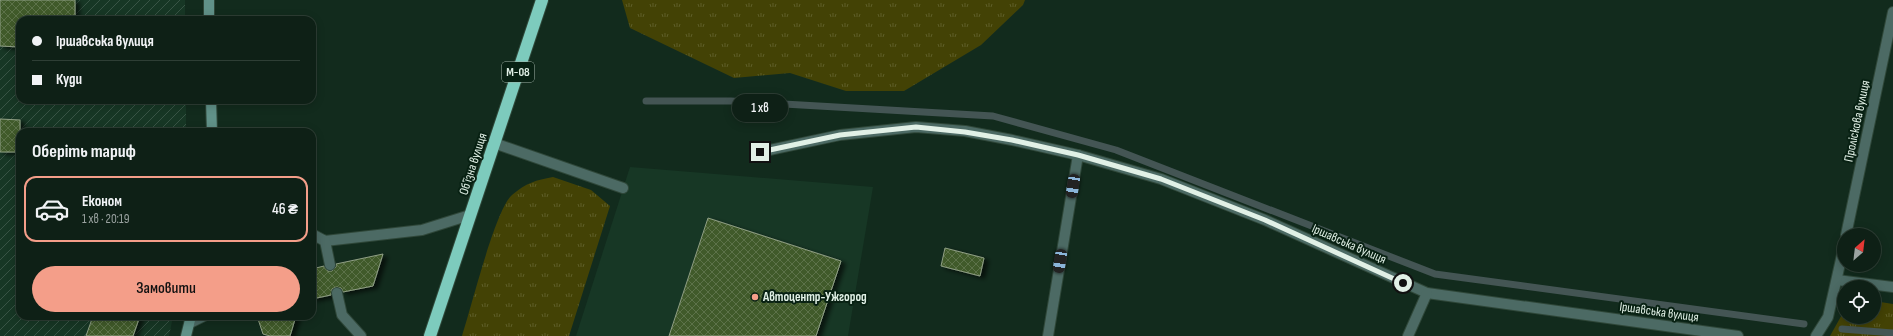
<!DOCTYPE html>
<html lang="uk">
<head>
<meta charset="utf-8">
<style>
	body { margin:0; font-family:"Sofia Sans Condensed",sans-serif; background:#1c2d23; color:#f1f3f6; height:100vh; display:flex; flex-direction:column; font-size:15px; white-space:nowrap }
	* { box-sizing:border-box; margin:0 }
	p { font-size:13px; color:#9ba3a1 }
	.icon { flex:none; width:22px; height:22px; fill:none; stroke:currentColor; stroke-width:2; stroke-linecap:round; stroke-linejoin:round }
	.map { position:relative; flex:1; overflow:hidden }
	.details { position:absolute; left:16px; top:128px; width:300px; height:192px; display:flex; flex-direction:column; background:#0e2016; border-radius:12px; box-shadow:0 2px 10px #0003,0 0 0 1px #2e3e35 }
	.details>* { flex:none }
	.guide { position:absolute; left:16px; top:16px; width:300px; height:88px; border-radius:12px; box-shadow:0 2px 10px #0003,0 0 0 1px #2e3e35; display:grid; align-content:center; height:88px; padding:0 16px; background:#0e2016 }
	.needle { width:26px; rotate:28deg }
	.tools { position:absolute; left:1837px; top:228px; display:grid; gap:8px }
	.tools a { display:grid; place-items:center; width:44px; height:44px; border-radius:50%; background:#0e2016; box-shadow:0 2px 10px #0003,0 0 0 1px #2e3e35; font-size:20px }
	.end { position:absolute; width:18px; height:18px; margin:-9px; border:5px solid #e1f0e6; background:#111; box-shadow:0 0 0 2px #111 }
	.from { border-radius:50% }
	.bubble { position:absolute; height:28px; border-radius:14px; background:#0e2016; box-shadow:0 2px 10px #0003,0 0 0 1px #2e3e35; font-size:13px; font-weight:600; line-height:28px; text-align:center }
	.car { position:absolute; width:12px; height:24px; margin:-12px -6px; border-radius:5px; box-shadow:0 0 3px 1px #0007; background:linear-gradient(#222 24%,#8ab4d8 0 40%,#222 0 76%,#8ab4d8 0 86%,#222 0) }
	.guide b { display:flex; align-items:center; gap:14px; height:38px; font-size:15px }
	.guide b+b { border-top:1px solid #2e3e35 }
	.guide i { width:10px; height:10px; background:#f1f3f6 }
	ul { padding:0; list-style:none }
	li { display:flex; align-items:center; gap:12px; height:66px; margin:0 8px 6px; padding:0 8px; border:2px solid #2e3e35; border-radius:12px }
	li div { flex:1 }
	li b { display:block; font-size:15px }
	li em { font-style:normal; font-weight:600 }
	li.current { border-color:#f49e89 }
	li>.icon { width:36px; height:36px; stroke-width:1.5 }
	h2 { padding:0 16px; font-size:18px; line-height:48px }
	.action { display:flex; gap:8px; margin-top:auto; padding:8px 16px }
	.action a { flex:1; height:46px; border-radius:24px; background:#f49e89; color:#111; font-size:16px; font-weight:600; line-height:46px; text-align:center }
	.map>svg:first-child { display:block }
</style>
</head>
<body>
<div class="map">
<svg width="1893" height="336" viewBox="0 0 1893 336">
	<defs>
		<pattern id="industrial-furrows" width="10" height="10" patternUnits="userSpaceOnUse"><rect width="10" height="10" fill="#173725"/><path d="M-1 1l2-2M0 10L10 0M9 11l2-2" fill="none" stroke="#385445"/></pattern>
		<pattern id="grass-tufts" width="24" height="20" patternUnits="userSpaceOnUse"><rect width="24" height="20" fill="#434205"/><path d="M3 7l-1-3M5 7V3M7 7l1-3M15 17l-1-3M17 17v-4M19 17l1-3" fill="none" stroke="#5e5e29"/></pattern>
		<pattern id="building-cross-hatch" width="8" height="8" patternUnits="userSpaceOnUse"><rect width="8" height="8" fill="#405a2a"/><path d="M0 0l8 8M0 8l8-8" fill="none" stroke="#5b7249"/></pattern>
		<filter id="shadow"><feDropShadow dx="4.5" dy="2.5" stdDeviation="2" flood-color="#0009"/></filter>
	</defs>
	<rect width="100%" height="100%" fill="#122b1d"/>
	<polygon fill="#173725" points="630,167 873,187 848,336 576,336"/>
	<polygon fill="url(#industrial-furrows)" points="0,0 185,0 185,20 20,20 20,100 186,100 186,132 20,132 20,316 173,316 169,336 0,336"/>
	<g fill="url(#grass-tufts)">
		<polygon points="622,0 1025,0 1023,5 981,45 904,91 846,91 790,73 734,78 630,28"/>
		<path d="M 553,177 L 591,190 L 610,206 L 569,336 L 462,336 C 471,309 495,210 512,195 C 526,183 536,180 553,177 Z"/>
		<polygon points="1874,301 1893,304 1893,336 1830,336 1844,311 1844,317 1874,317"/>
	</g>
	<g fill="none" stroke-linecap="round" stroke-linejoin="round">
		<g stroke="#445554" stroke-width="7">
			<polyline points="646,101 731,101 993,116 1116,150 1435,274 1804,324"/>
			<polyline points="1842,329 1893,333"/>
		</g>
	</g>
	<g fill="url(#building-cross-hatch)" stroke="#909f85" filter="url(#shadow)">
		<polygon points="0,0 75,0 75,20 20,20 20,47 0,46"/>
		<polygon points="0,119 20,120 20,152 0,152"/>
		<polygon points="708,218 841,261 816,336 669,336"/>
		<polygon points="945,248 984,258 980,276 941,266"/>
		<polygon points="383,254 373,286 343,292 341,288 336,287 332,289 331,295 312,299 312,269 324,266 328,271 332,271 336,267 336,264"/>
		<polygon points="93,316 140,316 133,336 86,336"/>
		<polygon points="257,316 296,316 290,336 270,336 263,334"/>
	</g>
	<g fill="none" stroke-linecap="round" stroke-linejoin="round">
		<g stroke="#2f4739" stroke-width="12">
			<g id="lane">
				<polyline points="494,143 623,188"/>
				<polyline points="760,152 840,135 916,127 965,131 1012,140 1078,155"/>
				<polyline points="312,234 325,241 422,230 470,215"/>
				<polyline points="325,241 330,265"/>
				<polyline points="337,293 342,315 361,336"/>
				<polyline points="190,323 204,316"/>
			</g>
		</g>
		<g stroke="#2f4739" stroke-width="12">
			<g id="street">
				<polyline points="1846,235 1893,12"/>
				<polyline points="1837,280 1893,287"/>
				<polyline points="1048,336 1078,155 1161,179 1265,220 1427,293 1738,336"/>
				<polyline points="1408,336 1427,293"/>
				<polyline points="1816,336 1828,317 1844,246"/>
			</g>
		</g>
		<g stroke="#2f4739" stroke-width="12">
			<g id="secondary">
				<polyline points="209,0 209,20"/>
				<polyline points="211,100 212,132"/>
				<polyline points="186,336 191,316"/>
			</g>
		</g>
		<g stroke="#2f4739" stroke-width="14">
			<polyline id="highway" points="430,336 542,0"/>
		</g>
		<use href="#lane" stroke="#4c6a64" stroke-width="10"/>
		<use href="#street" stroke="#4c6a64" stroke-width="10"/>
		<use href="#secondary" stroke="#609188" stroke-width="10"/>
		<use href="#highway" stroke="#7dcbbd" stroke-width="12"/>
	</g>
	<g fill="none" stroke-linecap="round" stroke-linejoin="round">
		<polyline stroke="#e1f0e6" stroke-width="5" points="760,152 840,135 916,127 965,132 1012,140 1078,155 1161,179 1265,220 1403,283"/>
	</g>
	<circle fill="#f49e89" stroke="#082113" stroke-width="1.5" cx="755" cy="297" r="4"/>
	<g text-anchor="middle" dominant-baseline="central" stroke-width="4" stroke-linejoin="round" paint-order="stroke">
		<rect fill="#082113" stroke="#a0b2a7" stroke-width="1" x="502" y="62" width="32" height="20" rx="3"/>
		<g font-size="12" font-weight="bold" fill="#e1f0e6">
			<text x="518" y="72">М-08</text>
		</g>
		<g font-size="13" fill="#e1f0e6" stroke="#082113">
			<text transform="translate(1857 121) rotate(-78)">Проліскова вулиця</text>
			<text transform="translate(473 164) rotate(-72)">Обʼїзна вулиця</text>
			<text transform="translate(1349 244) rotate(24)">Іршавська вулиця</text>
			<text transform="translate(1659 312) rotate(8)">Іршавська вулиця</text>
		</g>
		<g font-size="13" font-weight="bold" fill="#e1f0e6" stroke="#082113" text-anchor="start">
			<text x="763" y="297">Автоцентр-Ужгород</text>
		</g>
	</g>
</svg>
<div class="tools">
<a><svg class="needle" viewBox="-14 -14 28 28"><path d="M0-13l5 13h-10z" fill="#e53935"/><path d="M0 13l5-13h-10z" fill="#9ba3a1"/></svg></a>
<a><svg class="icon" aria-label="locate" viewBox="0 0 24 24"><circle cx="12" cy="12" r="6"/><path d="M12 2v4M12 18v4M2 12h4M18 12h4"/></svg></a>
</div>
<i class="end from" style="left:1403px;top:283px"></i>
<i class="end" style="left:760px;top:152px"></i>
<div class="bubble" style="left:732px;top:94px;width:56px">1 хв</div>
<i class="car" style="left:1073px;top:186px;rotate:189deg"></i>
<i class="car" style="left:1060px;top:261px;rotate:189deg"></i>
<div class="guide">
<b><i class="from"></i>Іршавська вулиця</b>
<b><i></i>Куди</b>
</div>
<section class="details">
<h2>Оберіть тариф</h2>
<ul>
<li class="current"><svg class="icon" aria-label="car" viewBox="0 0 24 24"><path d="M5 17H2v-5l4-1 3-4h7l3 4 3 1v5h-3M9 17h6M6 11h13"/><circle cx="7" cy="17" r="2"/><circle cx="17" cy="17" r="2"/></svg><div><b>Економ</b><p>1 хв · 20:19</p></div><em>46 ₴</em></li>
</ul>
<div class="action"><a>Замовити</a></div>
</section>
</div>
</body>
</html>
